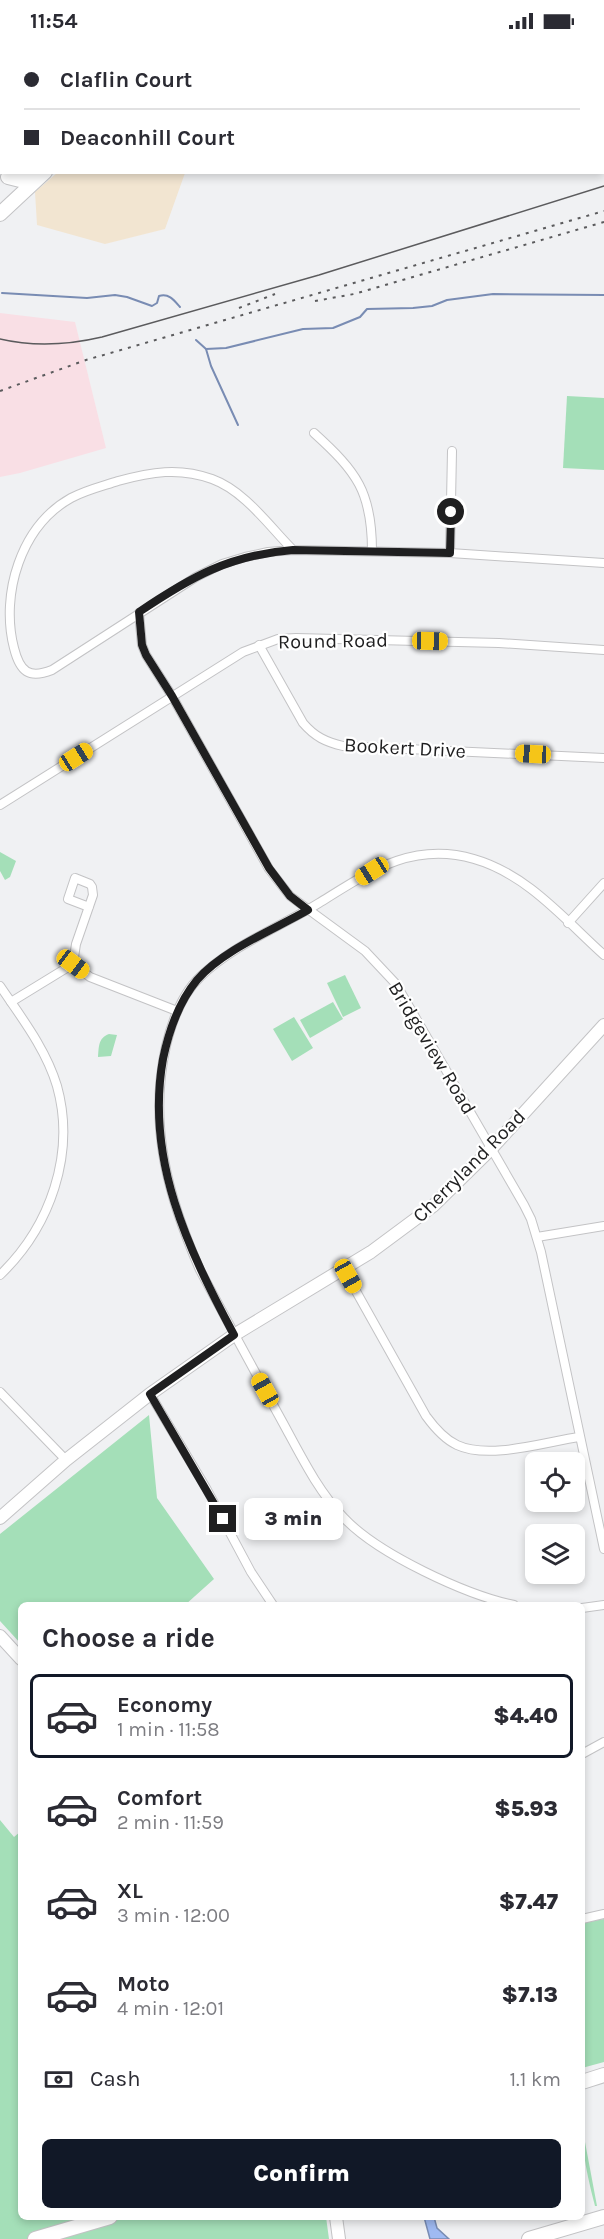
<!DOCTYPE html>
<html lang="en">
<head>
<meta charset="utf-8">
<style>
	body { margin:0; font-family:Karla,sans-serif; background:#f2f2f3; color:#2b2b33; height:100vh; display:flex; flex-direction:column; font-size:22px; white-space:nowrap }
	* { box-sizing:border-box; margin:0 }
	p { font-size:20px; color:#7c7c81 }
	.icon { flex:none; width:33px; height:33px; fill:none; stroke:currentColor; stroke-width:2; stroke-linecap:round; stroke-linejoin:round }
	.map { position:relative; flex:1; overflow:hidden }
	.side { position:absolute; left:18px; top:1560px; width:567px; height:618px; display:flex; flex-direction:column; background:#fff; border-radius:9px; box-shadow:0 3px 9px #0003 }
	.side>* { flex:none }
	.guide { position:absolute; left:0px; top:0px; width:604px; height:132px; box-shadow:0 3px 9px #0003; display:grid; align-content:center; height:132px; padding:0 24px; background:#fff }
	.fabs { position:absolute; left:525px; top:1410px; display:grid; gap:12px }
	.fabs a { display:grid; place-items:center; width:60px; height:60px; border-radius:9px; background:#fff; box-shadow:0 3px 9px #0003; font-size:30px }
	.end { position:absolute; width:27px; height:27px; margin:-14px; border:8px solid #1f1f20; background:#fff; box-shadow:0 0 0 3px #fff }
	.from { border-radius:50% }
	.bubble { position:absolute; height:42px; border-radius:9px; background:#fff; box-shadow:0 3px 9px #0003; font-size:20px; font-weight:800; line-height:42px; text-align:center }
	.car { position:absolute; width:18px; height:36px; margin:-18px -9px; border-radius:8px; box-shadow:0 0 4px 2px #0007; background:linear-gradient(#f5c518 24%,#345 0 40%,#f5c518 0 76%,#345 0 86%,#f5c518 0) }
	.guide b { display:flex; align-items:center; gap:21px; height:57px; font-size:22px }
	.guide b+b { border-top:2px solid #e1e1e2 }
	.guide i { width:15px; height:15px; background:#2b2b33 }
	ul { padding:0; list-style:none }
	li { display:flex; align-items:center; gap:18px; height:84px; margin:0 12px 9px; padding:0 12px; border:3px solid transparent; border-radius:9px }
	li div { flex:1 }
	li b { display:block; font-size:22px }
	li em { font-style:normal; font-weight:800 }
	li.current { border-color:#111827 }
	li>.icon { width:54px; height:54px; stroke-width:1.5 }
	h2 { padding:0 24px; font-size:27px; line-height:72px }
	.pay { display:flex; align-items:center; gap:15px; height:66px; padding:0 24px; font-size:22px }
	.pay p { margin-inline-start:auto }
	.cta { display:flex; gap:12px; margin-top:auto; padding:12px 24px }
	.cta a { flex:1; height:69px; border-radius:9px; background:#111827; color:#fff; font-size:24px; font-weight:800; line-height:69px; text-align:center }
	.status { display:flex; justify-content:space-between; align-items:center; height:42px; padding:0 30px; background:#fff; direction:ltr }
	.status svg { height:16px; fill:currentColor }
	.map>svg:first-child { display:block }
</style>
</head>
<body>
<div class="status"><b>11:54</b><svg viewBox="0 0 49 12"><path d="M0 12V9h3v3zM5 12V6h3v6zM10 12V3h3v9zM15 12V0h3v12zM26 1h20v11H26zM47 4h2v5h-2z"/></svg></div>
<div class="map">
<svg width="604" height="2197" viewBox="0 0 604 2197">
	<rect width="100%" height="100%" fill="#f0f1f3"/>
	<g fill="#f2e5d1">
		<polygon points="232,0 491,0 229,1"/>
		<polygon points="57,131 57,130 185,131 165,187 105,202 37,183 35,150"/>
	</g>
	<polygon fill="#f9dfe5" points="0,271 75,280 106,406 20,431 0,435"/>
	<g fill="#a4dfb8">
		<polygon points="567,354 604,356 604,428 563,426"/>
		<polygon points="0,810 16,819 10,835 5,838 0,829"/>
		<polygon points="345,933 361,966 343,975 327,941"/>
		<polygon points="333,960 343,977 310,996 300,978"/>
		<polygon points="294,975 313,1006 292,1019 273,987"/>
		<path d="M 109,992 L 117,993 L 111,1014 L 98,1015 C 99,1005 98,996 109,992 Z"/>
		<polygon points="149,1373 157,1456 214,1537 185,1563 21,1563 21,1602 0,1579 0,1492"/>
		<polygon points="0,1778 14,1795 21,1789 21,2175 326,2175 329,2197 0,2197"/>
		<polygon points="604,1877 604,2020 582,2026 582,1881"/>
		<path d="M 582,2084 L 597,2164 L 595,2164 C 588,2137 582,2111 582,2084 Z"/>
	</g>
	<polygon fill="#9fbaf2" stroke="#798cb3" stroke-width="1.5" points="424,2175 434,2175 437,2186 449,2197 430,2197"/>
	<g fill="none" stroke-linecap="round" stroke-linejoin="round">
		<g stroke="#798cb3" stroke-width="2">
			<path d="M 2,251 L 87,256 L 115,253 L 127,255 L 152,264 L 157,261 L 159,254 C 169,251 174,258 180,265"/>
			<polyline points="196,298 206,307 226,306 303,287 333,286 360,275 367,267 413,266 432,264 447,258 493,252 604,253"/>
			<polyline points="206,307 211,324 238,383"/>
		</g>
		<g stroke="#c3c3c5" stroke-width="10">
			<g id="street">
				<path d="M 314,391 C 357,430 372,450 372,509"/>
				<path d="M 293,508 C 269,484 245,449 212,437 C 179,425 151,430 118,439 C 103,444 86,448 71,456 C 21,484 0,552 14,606 C 20,630 29,637 52,628 L 196,535 L 222,522 L 245,515 L 268,510 L 293,508 L 450,511 L 604,521"/>
				<polyline points="450,511 452,409"/>
				<polyline points="139,571 142,603 146,613 172,654 269,827 290,854 365,909 396,942 524,1163 531,1177 541,1210 604,1507"/>
				<path d="M 259,603 L 303,681 C 315,695 326,700 343,704 L 604,716"/>
				<polyline points="0,763 243,610 278,597 296,596 499,601 604,608"/>
				<polyline points="568,881 604,841"/>
				<polyline points="73,922 76,902 93,853 92,845 90,842 75,836 68,857 89,865"/>
				<polyline points="73,922 90,935 177,969"/>
				<path d="M 0,944 C 21,975 46,1007 57,1044 C 76,1112 50,1185 0,1233"/>
				<polyline points="11,960 73,922"/>
				<polyline points="537,1195 604,1184"/>
				<path d="M 343,1226 L 426,1374 C 434,1385 444,1397 457,1403 C 489,1418 545,1400 579,1395"/>
				<polyline points="0,1350 66,1418"/>
				<polyline points="150,1352 206,1446 251,1530 273,1563"/>
				<path d="M 514,1563 C 466,1553 378,1512 344,1476 C 318,1449 301,1414 283,1381 C 255,1330 227,1279 200,1228 C 168,1155 148,1084 166,1004 C 172,979 181,953 200,935 C 233,903 280,885 319,861 C 369,830 412,799 474,817 C 527,832 565,878 604,913"/>
				<polyline points="582,1566 604,1563"/>
				<polyline points="582,1712 604,1700"/>
				<polyline points="582,1877 604,1872"/>
			</g>
		</g>
		<g stroke="#c3c3c5" stroke-width="14">
			<g id="secondary">
				<polyline points="0,1476 66,1418 150,1352 234,1293 371,1210 433,1164 491,1107 604,983"/>
				<polyline points="0,1594 21,1617"/>
				<polyline points="336,2175 339,2197"/>
			</g>
		</g>
		<g stroke="#c3c3c5" stroke-width="16">
			<g id="primary">
				<polyline points="176,2 178,0"/>
				<polyline points="213,2 216,0"/>
				<polyline points="8,135 24,139 38,134"/>
				<polyline points="0,172 45,130"/>
				<polyline points="582,2040 604,2033"/>
				<polyline points="35,2197 110,2175"/>
				<polyline points="529,2197 604,2175"/>
			</g>
		</g>
		<use href="#street" stroke="#fff" stroke-width="8"/>
		<use href="#secondary" stroke="#fff" stroke-width="12"/>
		<use href="#primary" stroke="#fff" stroke-width="14"/>
		<path stroke="#5b5b5d" stroke-width="1.5" d="M 0,297 C 34,305 68,303 102,295 L 319,233 L 604,144"/>
		<g stroke="#5b5b5d" stroke-width="2" stroke-dasharray="3 6" stroke-linecap="butt">
			<polyline points="315,259 354,252 604,180"/>
			<polyline points="239,266 275,252"/>
			<polyline points="0,349 86,318 604,169"/>
		</g>
	</g>
	<g fill="none" stroke-linecap="round" stroke-linejoin="round">
		<path stroke="#1f1f20" stroke-width="8" d="M 223,1477 L 150,1352 L 234,1293 C 188,1207 145,1117 163,1017 C 169,988 178,961 197,938 C 223,908 273,888 308,868 L 290,854 L 269,826 L 172,654 L 146,613 L 142,603 L 139,570 C 191,535 229,513 293,508 L 450,511 L 451,470"/>
	</g>
	<g text-anchor="middle" dominant-baseline="central" stroke-width="4.5" stroke-linejoin="round" paint-order="stroke">
		<g font-size="20" fill="#1f1f20" stroke="#fff">
			<text transform="translate(333 599) rotate(-1)">Round Road</text>
			<text transform="translate(405 706) rotate(3)">Bookert Drive</text>
			<text transform="translate(432 1006) rotate(59)">Bridgeview Road</text>
			<text transform="translate(469 1124) rotate(-45)">Cherryland Road</text>
		</g>
	</g>
</svg>
<div class="fabs">
<a><svg class="icon" aria-label="locate" viewBox="0 0 24 24"><circle cx="12" cy="12" r="6"/><path d="M12 2v4M12 18v4M2 12h4M18 12h4"/></svg></a>
<a><svg class="icon" aria-label="layers" viewBox="0 0 24 24"><path d="M12 4l9 5-9 5-9-5zM3 14l9 5 9-5"/></svg></a>
</div>
<i class="end from" style="left:451px;top:470px"></i>
<i class="end" style="left:223px;top:1477px"></i>
<div class="bubble" style="left:244px;top:1456px;width:99px">3 min</div>
<i class="car" style="left:430px;top:599px;rotate:91deg"></i>
<i class="car" style="left:533px;top:712px;rotate:273deg"></i>
<i class="car" style="left:76px;top:715px;rotate:58deg"></i>
<i class="car" style="left:372px;top:829px;rotate:238deg"></i>
<i class="car" style="left:73px;top:922px;rotate:127deg"></i>
<i class="car" style="left:348px;top:1234px;rotate:151deg"></i>
<i class="car" style="left:265px;top:1348px;rotate:331deg"></i>
<div class="guide">
<b><i class="from"></i>Claflin Court</b>
<b><i></i>Deaconhill Court</b>
</div>
<section class="side">
<h2>Choose a ride</h2>
<ul>
<li class="current"><svg class="icon" aria-label="car" viewBox="0 0 24 24"><path d="M5 17H2v-5l4-1 3-4h7l3 4 3 1v5h-3M9 17h6M6 11h13"/><circle cx="7" cy="17" r="2"/><circle cx="17" cy="17" r="2"/></svg><div><b>Economy</b><p>1 min · 11:58</p></div><em>$4.40</em></li>
<li><svg class="icon" aria-label="car" viewBox="0 0 24 24"><path d="M5 17H2v-5l4-1 3-4h7l3 4 3 1v5h-3M9 17h6M6 11h13"/><circle cx="7" cy="17" r="2"/><circle cx="17" cy="17" r="2"/></svg><div><b>Comfort</b><p>2 min · 11:59</p></div><em>$5.93</em></li>
<li><svg class="icon" aria-label="car" viewBox="0 0 24 24"><path d="M5 17H2v-5l4-1 3-4h7l3 4 3 1v5h-3M9 17h6M6 11h13"/><circle cx="7" cy="17" r="2"/><circle cx="17" cy="17" r="2"/></svg><div><b>XL</b><p>3 min · 12:00</p></div><em>$7.47</em></li>
<li><svg class="icon" aria-label="car" viewBox="0 0 24 24"><path d="M5 17H2v-5l4-1 3-4h7l3 4 3 1v5h-3M9 17h6M6 11h13"/><circle cx="7" cy="17" r="2"/><circle cx="17" cy="17" r="2"/></svg><div><b>Moto</b><p>4 min · 12:01</p></div><em>$7.13</em></li>
</ul>
<div class="pay"><svg class="icon" aria-label="cash" viewBox="0 0 24 24"><path d="M3 7h18v10H3z"/><circle cx="12" cy="12" r="2"/></svg>Cash<p>1.1 km</p></div>
<div class="cta"><a>Confirm</a></div>
</section>
</div>
</body>
</html>
